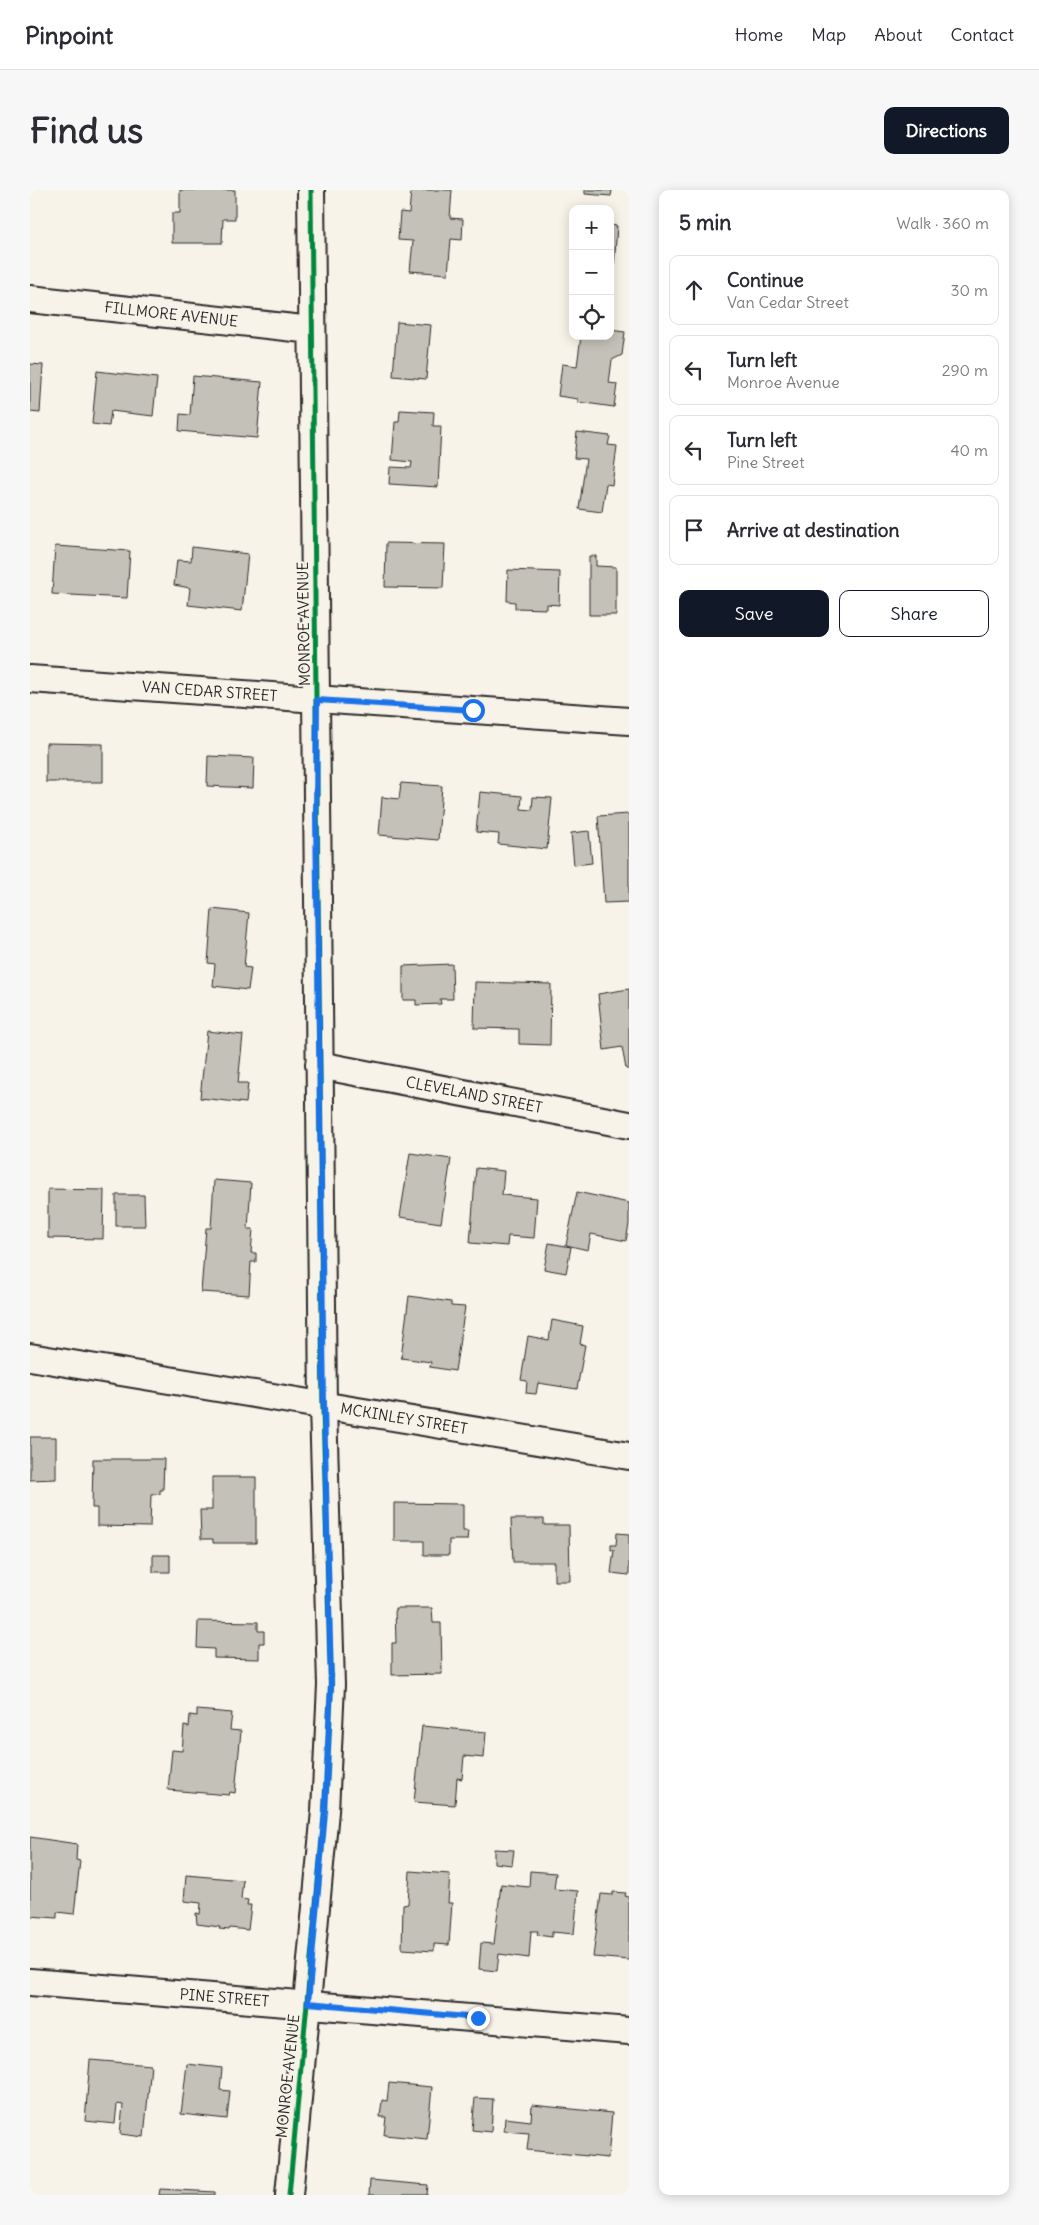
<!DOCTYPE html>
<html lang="en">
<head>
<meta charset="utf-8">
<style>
	body { margin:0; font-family:Delius,sans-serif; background:#f7f7f7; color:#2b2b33 }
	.controls { position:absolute; right:15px; top:15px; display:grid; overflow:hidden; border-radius:10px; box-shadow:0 2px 12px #0003 }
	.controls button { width:45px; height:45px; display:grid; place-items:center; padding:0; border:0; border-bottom:1px solid #e1e1e2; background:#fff; color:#2b2b33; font:25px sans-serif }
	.stop { position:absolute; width:15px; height:15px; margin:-11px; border:4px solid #1a73e8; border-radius:50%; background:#fff }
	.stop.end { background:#1a73e8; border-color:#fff; box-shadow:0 1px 5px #0008 }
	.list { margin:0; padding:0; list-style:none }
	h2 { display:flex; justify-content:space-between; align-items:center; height:65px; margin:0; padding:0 20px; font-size:21px }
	h2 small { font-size:16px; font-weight:400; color:#7c7c81 }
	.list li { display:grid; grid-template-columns:32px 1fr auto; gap:15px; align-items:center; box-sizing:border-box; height:70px; margin:0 10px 10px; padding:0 10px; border:1px solid #e1e1e2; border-radius:10px }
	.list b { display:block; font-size:19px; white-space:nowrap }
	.list p { margin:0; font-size:16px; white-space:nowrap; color:#7c7c81 }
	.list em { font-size:16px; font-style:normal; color:#7c7c81 }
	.actions { display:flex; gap:10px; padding:15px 20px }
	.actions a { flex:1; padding:11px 0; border:1px solid #111827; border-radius:10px; text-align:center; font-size:18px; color:#111827 }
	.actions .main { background:#111827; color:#fff }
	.icon { flex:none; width:28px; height:28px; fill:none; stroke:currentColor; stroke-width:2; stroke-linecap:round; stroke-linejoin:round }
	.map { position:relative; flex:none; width:599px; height:2005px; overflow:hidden; border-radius:10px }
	header { display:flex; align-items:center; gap:30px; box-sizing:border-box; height:70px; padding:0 25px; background:#fff; border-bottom:1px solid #e1e1e2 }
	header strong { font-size:24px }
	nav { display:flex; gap:28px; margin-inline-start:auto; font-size:18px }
	.intro { display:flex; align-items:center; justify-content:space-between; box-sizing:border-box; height:120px; padding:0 30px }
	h1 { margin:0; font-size:35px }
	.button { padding:12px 22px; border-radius:10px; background:#111827; color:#fff; font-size:18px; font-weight:700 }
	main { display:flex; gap:30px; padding:0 30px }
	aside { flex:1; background:#fff; border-radius:10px; box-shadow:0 2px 12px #0003 }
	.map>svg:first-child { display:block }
	.building { fill:#c4c1b9; stroke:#2b2b2b }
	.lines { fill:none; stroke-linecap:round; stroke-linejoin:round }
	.minor-casing { stroke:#2b2b2b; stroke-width:30 }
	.minor { stroke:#f7f3e8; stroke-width:26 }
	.cycleway-casing { stroke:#f7f3e8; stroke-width:8 }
	.cycleway { stroke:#00873e; stroke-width:5 }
	.route { stroke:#1a73e8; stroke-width:6 }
	.labels { text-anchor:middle; stroke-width:4; stroke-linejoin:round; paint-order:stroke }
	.street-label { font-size:15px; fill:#2b2b2b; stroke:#f7f3e8 }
</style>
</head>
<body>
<header>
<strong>Pinpoint</strong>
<nav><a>Home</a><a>Map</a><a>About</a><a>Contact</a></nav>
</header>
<div class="intro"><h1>Find us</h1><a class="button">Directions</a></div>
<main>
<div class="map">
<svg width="599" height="2005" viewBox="0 0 599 2005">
	<rect width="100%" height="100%" fill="#f7f3e8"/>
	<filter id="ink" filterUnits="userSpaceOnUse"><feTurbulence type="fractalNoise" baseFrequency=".02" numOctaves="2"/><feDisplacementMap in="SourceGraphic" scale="10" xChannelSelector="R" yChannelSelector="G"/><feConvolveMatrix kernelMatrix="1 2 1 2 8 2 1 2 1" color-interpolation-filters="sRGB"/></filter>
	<g filter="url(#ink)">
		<path class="building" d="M150 0H205V29H193L192 53H142V23H150Z
			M381 0H422L420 28 433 29 432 50 421 49 418 84 380 81 383 51 368 50 370 22 379 23Z
			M555 0H582L581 6 555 4Z
			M580 35 587 36 583 92H580Z
			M367 132 401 135 396 189 363 186Z
			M580 140 595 142 592 165 582 170 579 193 587 194 584 217 548 212V209L528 206 532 174 547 176 551 146H580Z
			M0 174 13 175 10 223 0 222Z
			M67 181 127 188 123 226 81 221 79 236 62 234Z
			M163 186 232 192 227 248 149 241 150 224 160 225Z
			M370 220 404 222 403 236H411L408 297 359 294 360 277 381 278 382 272 362 270 365 232H369Z
			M547 242 580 246 578 255 587 256 582 295 576 294 572 322 549 319 556 269 544 268Z
			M356 353 415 354 413 398 355 397Z
			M25 356 100 361 97 408 22 404Z
			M162 357 218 364 212 421 158 415 160 398 144 395 147 370 161 371Z
			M559 366H566V376L586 377V425H559Z
			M478 380 530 382 529 415 517 414V419L485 418V412L477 411Z
			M16 553 73 554V592H16Z
			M178 566 224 568 223 598 177 596Z
			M371 593 412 596 408 650 349 645 352 607 369 609Z
			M450 602 492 606 491 619 502 620 503 607 522 608 517 659 468 654 469 644 446 642Z
			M599 624V712L574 713 568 626Z
			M559 641 562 673 544 675 541 643Z
			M182 719 219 723 214 777 221 778 218 800 183 796 185 774 178 773Z
			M422 774 423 809H410L411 814 386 815V810H373V776Z
			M445 792 521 794 520 855 489 854V839L444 838Z
			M599 799V879H596L592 857 574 860 568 804Z
			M177 841 213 845 208 893H218L216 913 170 908Z
			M380 963 421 969 411 1033 370 1027Z
			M446 978 474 981 472 1005 507 1008 504 1048 478 1046 477 1056 440 1053Z
			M184 990 221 993 218 1039H223L221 1063H226V1072H221L219 1105 171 1102 176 1038H181Z
			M18 999 74 1000 73 1049 18 1048Z
			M547 1002 599 1013V1034L596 1051 561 1044 558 1060 536 1055Z
			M86 1005H114L115 1036H86Z
			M519 1053 541 1057 536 1083 514 1079Z
			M379 1106 421 1112V1116L435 1117 425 1181 400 1177 401 1172 371 1168Z
			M522 1130 553 1136 550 1154 555 1155 547 1199 508 1193 506 1204 496 1203 497 1191 491 1190 498 1146 519 1150Z
			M0 1247H26V1289L0 1290Z
			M63 1269H134L133 1300H130V1304L121 1305 120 1337 67 1336V1318H62Z
			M182 1287H226V1353H183V1349H171L170 1320H182Z
			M364 1313 433 1314V1341H438L437 1350H419V1365H394V1351H364Z
			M481 1329H514V1335H539L540 1391H524V1372H483Z
			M587 1343 599 1344V1385L581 1383 584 1360H581V1355H586Z
			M123 1365H140V1382H123Z
			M365 1418H402L403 1433H411L412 1484 362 1485V1453H366Z
			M168 1431 228 1432V1441H234V1453H229V1469L184 1468V1459L167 1458Z
			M167 1520 202 1523 200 1540 211 1541 205 1603 200 1602 199 1605 138 1600 142 1560 152 1561 154 1536 159 1537 160 1525 167 1526Z
			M392 1536 456 1542 454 1568 434 1566 432 1589 427 1588 425 1615 384 1612Z
			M0 1647 47 1654 46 1670 50 1671 44 1724 27 1722V1728L0 1726Z
			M464 1659 484 1660 482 1675 464 1673Z
			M380 1681 420 1684 418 1713H422L419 1755 404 1754V1761L372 1759 373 1715 378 1714Z
			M500 1681 526 1683 524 1699 548 1701 544 1744 522 1742V1747L507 1745 508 1741H501L499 1768 469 1764 467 1781 449 1779 451 1753 464 1754 471 1694 499 1697Z
			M156 1685 213 1690 211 1709 218 1710 217 1715H221L218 1740 200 1738 199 1740 189 1739 190 1737 167 1734 166 1723 170 1724 171 1713 154 1711Z
			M583 1702 596 1703 595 1706 599 1707V1770L563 1767 571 1704 583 1705Z
			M60 1870 121 1875 114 1947 90 1944 93 1915 87 1914 85 1934 55 1931Z
			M157 1874 192 1878 190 1900 200 1901 197 1929 151 1924Z
			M359 1893 402 1897 397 1949 354 1945 356 1927H350L352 1910 357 1911Z
			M445 1908 463 1909 461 1942 442 1940Z
			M502 1915 582 1923 578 1968 497 1960 499 1943 474 1941 475 1928 501 1931Z
			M340 1990 398 1995 397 2005H339Z
			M130 1999 185 2002V2005H129Z"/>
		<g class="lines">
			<defs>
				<g id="minor">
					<path id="s1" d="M0 109 282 140"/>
					<path id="s2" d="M0 489 599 531"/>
					<path id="s3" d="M289 875 599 935"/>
					<path id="s4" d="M0 1167 599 1266"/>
					<path id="s5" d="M0 1792 599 1841"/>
					<path d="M259 2005 295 1621 301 1495 293 1216 281 0"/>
				</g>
			</defs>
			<use href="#minor" class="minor-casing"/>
			<use href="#minor" class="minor"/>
			<defs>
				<path id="cycleway" d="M259 2005 295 1621 301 1495 293 1216 281 0"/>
			</defs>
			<use href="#cycleway" class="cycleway-casing"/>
			<use href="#cycleway" class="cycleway"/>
		</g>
	</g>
	<g class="lines" filter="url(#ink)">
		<path class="route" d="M443 520 287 510 286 627 294 1216 301 1495 295 1621 278 1813 448 1828"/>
	</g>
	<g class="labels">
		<g class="street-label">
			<text dy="5" stroke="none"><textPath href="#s1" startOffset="142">FILLMORE AVENUE</textPath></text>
			<text transform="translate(274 434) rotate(-91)" y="5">MONROE AVENUE</text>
			<text dy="5" stroke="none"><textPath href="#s2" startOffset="180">VAN CEDAR STREET</textPath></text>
			<text dy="5" stroke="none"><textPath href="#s3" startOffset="158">CLEVELAND STREET</textPath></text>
			<text dy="5" stroke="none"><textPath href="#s4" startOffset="379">MCKINLEY STREET</textPath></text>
			<text dy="5" stroke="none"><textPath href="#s5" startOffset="195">PINE STREET</textPath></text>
			<text transform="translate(258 1886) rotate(-84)" y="5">MONROE AVENUE</text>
		</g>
	</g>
</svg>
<div class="controls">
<button>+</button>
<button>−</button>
<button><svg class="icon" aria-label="locate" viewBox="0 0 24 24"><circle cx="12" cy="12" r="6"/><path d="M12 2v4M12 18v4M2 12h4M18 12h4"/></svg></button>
</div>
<div class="stop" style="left:443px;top:520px"></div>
<div class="stop end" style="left:448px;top:1828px"></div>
</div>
<aside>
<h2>5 min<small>Walk · 360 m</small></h2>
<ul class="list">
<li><svg class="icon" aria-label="ahead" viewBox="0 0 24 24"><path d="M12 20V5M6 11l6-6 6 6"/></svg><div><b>Continue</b><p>Van Cedar Street</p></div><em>30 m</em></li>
<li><svg class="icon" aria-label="left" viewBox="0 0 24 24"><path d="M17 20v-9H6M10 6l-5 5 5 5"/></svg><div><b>Turn left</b><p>Monroe Avenue</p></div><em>290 m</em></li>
<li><svg class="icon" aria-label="left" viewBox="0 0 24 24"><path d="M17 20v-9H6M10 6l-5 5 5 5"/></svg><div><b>Turn left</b><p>Pine Street</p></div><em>40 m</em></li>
<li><svg class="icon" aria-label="arrive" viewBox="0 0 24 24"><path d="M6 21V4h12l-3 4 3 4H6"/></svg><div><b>Arrive at destination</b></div></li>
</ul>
<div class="actions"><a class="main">Save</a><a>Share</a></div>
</aside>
</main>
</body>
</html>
